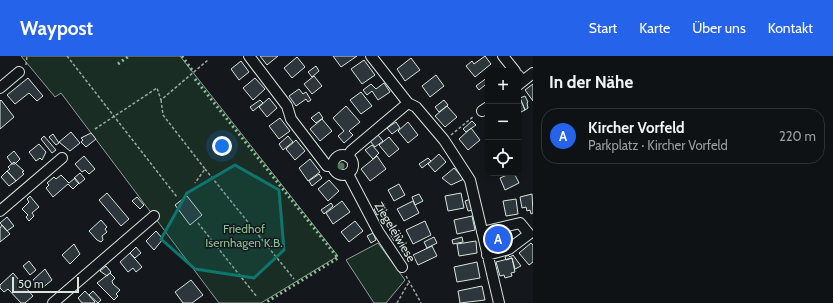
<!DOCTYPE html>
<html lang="de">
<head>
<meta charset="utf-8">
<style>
	body { margin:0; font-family:Cabin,sans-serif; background:#1d2022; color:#f1f3f6 }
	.controls { position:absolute; right:12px; top:12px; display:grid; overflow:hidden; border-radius:8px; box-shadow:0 2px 6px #0003 }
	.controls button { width:36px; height:36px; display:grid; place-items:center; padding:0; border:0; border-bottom:1px solid #2f3234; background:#0f1215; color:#f1f3f6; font:20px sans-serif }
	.scale { position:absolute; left:12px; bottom:10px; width:67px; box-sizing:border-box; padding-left:4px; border:2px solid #d8e6dc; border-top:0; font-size:11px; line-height:14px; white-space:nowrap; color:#d8e6dc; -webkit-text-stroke:3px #14181c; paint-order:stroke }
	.you { position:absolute; left:222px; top:90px; width:14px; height:14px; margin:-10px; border:3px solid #fff; border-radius:50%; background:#1a73e8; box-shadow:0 0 0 6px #1a73e833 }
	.badge { display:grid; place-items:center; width:26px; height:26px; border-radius:50%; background:#2563eb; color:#fff; font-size:13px; font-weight:700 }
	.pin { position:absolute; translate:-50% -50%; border:2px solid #fff; box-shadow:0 1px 4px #0006 }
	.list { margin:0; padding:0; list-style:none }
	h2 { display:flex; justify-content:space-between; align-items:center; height:52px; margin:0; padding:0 16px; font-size:17px }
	h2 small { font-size:13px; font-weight:400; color:#9b9ea0 }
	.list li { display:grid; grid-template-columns:26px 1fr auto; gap:12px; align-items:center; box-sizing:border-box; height:56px; margin:0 8px 8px; padding:0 8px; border:1px solid #2f3234; border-radius:16px }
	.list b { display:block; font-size:15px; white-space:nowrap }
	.list p { margin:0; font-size:13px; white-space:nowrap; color:#9b9ea0 }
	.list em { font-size:13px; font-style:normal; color:#9b9ea0 }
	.icon { flex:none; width:22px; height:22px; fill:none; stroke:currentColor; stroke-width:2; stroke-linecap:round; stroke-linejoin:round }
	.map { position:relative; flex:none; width:533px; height:247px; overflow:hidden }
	header { display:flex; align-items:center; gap:24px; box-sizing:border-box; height:56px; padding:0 20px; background:#2563eb; color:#fff }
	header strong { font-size:19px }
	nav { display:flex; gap:22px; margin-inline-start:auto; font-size:14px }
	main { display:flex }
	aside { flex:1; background:#0f1215 }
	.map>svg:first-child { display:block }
	.green { fill:#1a2d24; stroke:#939e99 }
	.building { fill:#2c363c; stroke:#d8e6dc }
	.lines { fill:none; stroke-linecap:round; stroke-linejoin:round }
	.minor-casing { stroke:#d8e6dc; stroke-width:12 }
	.path { stroke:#9da8a2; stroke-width:1.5; stroke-dasharray:3 2; stroke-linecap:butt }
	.minor { stroke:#14181c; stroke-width:10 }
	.hedge { stroke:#8ac095; stroke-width:3; stroke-dasharray:2 3; stroke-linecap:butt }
	.tree { fill:#55745f }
	.marked { fill:#0f766e; fill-opacity:0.2; stroke:#0f766e; stroke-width:3; stroke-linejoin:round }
	.labels { text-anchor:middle; stroke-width:3; stroke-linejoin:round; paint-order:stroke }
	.park-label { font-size:12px; fill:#8ac095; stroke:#14181c }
	.street-label { font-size:12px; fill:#d8e6dc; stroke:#14181c }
</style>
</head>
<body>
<header>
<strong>Waypost</strong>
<nav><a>Start</a><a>Karte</a><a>Über uns</a><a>Kontakt</a></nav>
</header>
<main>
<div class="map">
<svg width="533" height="247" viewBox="0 0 533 247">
	<rect width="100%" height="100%" fill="#14181c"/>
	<path class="green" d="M21 0H180L338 200 261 247H219L61 37 55 41Z
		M378 187 405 224 386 247H374L346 204Z"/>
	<path class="building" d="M260 0H278L267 9Z
		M333 0H357L341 11Z
		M485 0 491 8 475 21 466 10 472 5 474 8Z
		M297 1 305 11 292 22 284 12Z
		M411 2 420 14 405 25 397 13Z
		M364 4 375 19 362 28 351 13Z
		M241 5 249 16 239 24 231 13Z
		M316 10 319 15 312 21 308 16Z
		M436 19 444 30 430 41 422 30Z
		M314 20 322 30 312 38 304 28Z
		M488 21V33L485 29 479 34 476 30Z
		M28 22 43 40 37 45 29 37 15 48 7 39Z
		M255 22 265 33 253 44 243 32Z
		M384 27 390 36 378 44 372 35 367 39 363 34 371 28 376 33Z
		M533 28V45L525 34Z
		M299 33 303 38 306 36 311 44 308 46 306 43 296 50 289 40Z
		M361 36 372 50 361 58 350 44Z
		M525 40 528 46 527 47 528 52 525 54 520 42Z
		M269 42 277 52 267 61 259 51Z
		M520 42 525 54 521 56 518 50V43Z
		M1 44 14 61 0 73V45Z
		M260 44 263 47 253 55 250 51Z
		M444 44 448 49 439 56 435 51Z
		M346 50 360 66 349 75 353 79 344 87 338 80 344 75 333 62Z
		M447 50 457 61 445 71 435 60Z
		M319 56 323 62 316 67 311 62Z
		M280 62 290 75 279 83 269 70Z
		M322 63 332 75 320 85 310 73Z
		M472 65 476 69 466 76 463 73Z
		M396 66 400 72 392 78 387 72Z
		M408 66 418 79 408 87 398 75Z
		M471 72 480 84 468 94 459 83Z
		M71 76 80 87 70 95 59 86Z
		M91 77 96 83 86 91 81 86 83 84 81 82Z
		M53 78 59 87 56 89 49 81Z
		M378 79 383 85 375 91 370 85Z
		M44 80 56 94 52 97 41 83Z
		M288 80 293 86 283 94 279 88Z
		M389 81 399 93 389 101 379 89Z
		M296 84 305 95 295 104 286 93Z
		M39 88 46 96 42 104 40 102 36 105 29 96Z
		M372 89 379 97 373 103 365 94Z
		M14 95 20 103 15 108H12L7 101Z
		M439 98 446 106 435 116 428 108Z
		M84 100 95 113 89 118 85 114 82 116 75 108Z
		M377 100 386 113 370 125 361 113Z
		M428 102 431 105 422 112 419 108Z
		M310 103 320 116 308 125 299 112Z
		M14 106 24 115 22 116 24 118 16 125 7 115 10 113 8 111Z
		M454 112 464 123 451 129 442 122Z
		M7 115 16 125 9 130 1 121Z
		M80 117 85 123 79 128 74 122Z
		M512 117H514L519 127 505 134 500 122Z
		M319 118 322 122 312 130 309 125Z
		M61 119 69 127 75 122 79 127 73 133 68 128 53 141 46 132 49 129 47 127 54 121 56 123Z
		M329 124 339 135 328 145 318 133Z
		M399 128 405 139 394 145 388 134Z
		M107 137 129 163 121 170 99 144Z
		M461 137 464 152 448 155 445 140Z
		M419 138 423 145 415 149 412 141Z
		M532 138 533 157 531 158 530 154 527 155 526 151 522 152 520 141Z
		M30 140 39 151 32 157 34 160 29 165 26 161 28 159 22 153 29 146 27 143Z
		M187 140 202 159 190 169 175 149Z
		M137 141 144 149 140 153 132 145Z
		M471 143 473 154 468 155 465 145Z
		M516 143 518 158 506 160 503 145Z
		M342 145 350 156 333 168 326 157Z
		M413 145 419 157 404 165 397 153Z
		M331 147 333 150 324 158 321 154Z
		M384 147 387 154 377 159 374 153Z
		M472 160 475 174 457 178 454 164Z
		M7 161 14 170 7 175 0 167Z
		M101 164 107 171 105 173 107 176 102 180 103 184 101 186 97 184 89 175Z
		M355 165 363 175 349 186 341 176Z
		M425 165 431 179 413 188 406 174Z
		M2 169 10 178 0 186V172Z
		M399 174 403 181 394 185 390 178Z
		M156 175 163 183 154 194 146 185Z
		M373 177 376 184 371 187 367 180Z
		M434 181 437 187 427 192 424 186Z
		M462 181 463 186 453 188 452 184Z
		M476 185 477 197 459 200 457 188Z
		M531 187 533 189V206L529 209 519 197Z
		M74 188 80 198 70 208 62 199Z
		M432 190 437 200 418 209 413 199Z
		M136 191 141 197 135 202 130 197Z
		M130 197 142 211 136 216 133 212 128 216 120 206Z
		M508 199 510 201 513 199 521 210 515 213 512 202 506 204 505 201Z
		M512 202 515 216 511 217 512 220 505 222 504 219 500 220 496 206Z
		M29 205 36 214 30 219 23 210Z
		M477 206 480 222 457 226 454 211Z
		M106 210 111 216 107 220 100 215Z
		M45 213 52 224 41 233 33 224Z
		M13 217 33 240 25 247H21L8 233 4 236 0 232V229Z
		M110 217 115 222 112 225 113 228 120 234 116 238 118 240 114 244 97 227Z
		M191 224 203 239 192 247H183L175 236Z
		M482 230 485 244 460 247 458 235Z
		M85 235 95 246 94 247H82L78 242Z
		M93 235 101 244 98 247 89 239Z"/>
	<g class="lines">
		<defs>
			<path id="minor" d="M249 0 287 50 291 63 327 110H333
				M371 0 408 47 416 51 444 84 470 124 499 247
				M503 0 515 15
				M518 19 523 25 518 29
				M523 25 533 17
				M0 32 19 16
				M482 55 488 51
				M333 109a10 10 0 1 1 20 0a10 10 0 1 1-20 0Z
				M348 101 351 95 408 47
				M348 118 378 175 402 211
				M0 155 62 102
				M482 176 520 167 529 178 509 193 487 199
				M53 247 154 160"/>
		</defs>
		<use href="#minor" class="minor-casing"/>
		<path class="path" d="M67 0 177 141
			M26 9 27 0
			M161 44 163 59 205 113 195 127
			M95 73 157 32 161 44 208 4
			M451 79 474 60
			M205 113 294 223
			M198 167 257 241
			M406 220 421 247
			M397 247 409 226"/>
		<use href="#minor" class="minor"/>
		<path class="hedge" d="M182 0 192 14
			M118 8 129 0
			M195 23 338 202 265 247"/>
	</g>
	<circle class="tree" cx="341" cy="110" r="3.5"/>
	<path class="marked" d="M235 109 279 134 284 194 254 222 195 213 161 183 187 137Z"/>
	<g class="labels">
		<g class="park-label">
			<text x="244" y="177">Friedhof<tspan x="244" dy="14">Isernhagen K.B.</tspan></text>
		</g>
		<g class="street-label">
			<text transform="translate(395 176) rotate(59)" y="4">Ziegeleiwiese</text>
		</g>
	</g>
</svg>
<div class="controls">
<button>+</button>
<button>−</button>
<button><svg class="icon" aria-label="locate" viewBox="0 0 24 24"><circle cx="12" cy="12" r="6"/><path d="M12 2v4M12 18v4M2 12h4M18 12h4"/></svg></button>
</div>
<div class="scale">50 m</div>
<div class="you"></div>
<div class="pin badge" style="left:498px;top:183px">A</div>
</div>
<aside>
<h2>In der Nähe<small></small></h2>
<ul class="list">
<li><span class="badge">A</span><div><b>Kircher Vorfeld</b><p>Parkplatz · Kircher Vorfeld</p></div><em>220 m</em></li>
</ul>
</aside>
</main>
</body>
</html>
